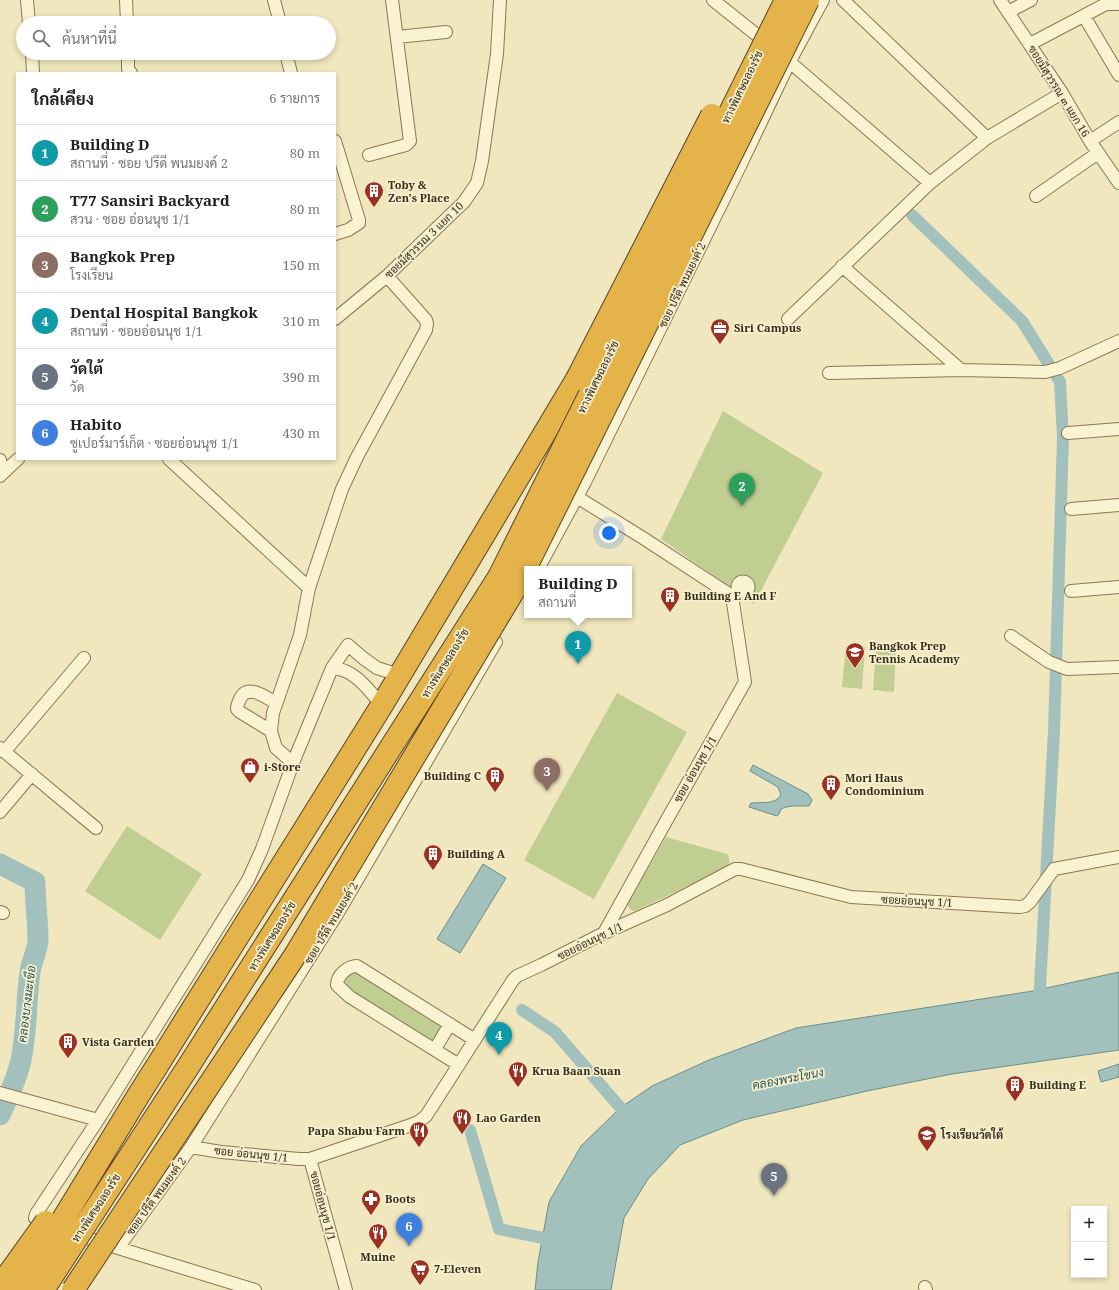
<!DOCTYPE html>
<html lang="th">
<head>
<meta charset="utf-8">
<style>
	body { margin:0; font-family:"Noto Serif",Sarabun,serif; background:#f6f6f6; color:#222 }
	.controls { position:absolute; right:12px; bottom:12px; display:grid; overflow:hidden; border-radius:0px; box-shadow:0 2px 6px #0003 }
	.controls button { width:36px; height:36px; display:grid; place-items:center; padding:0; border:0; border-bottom:1px solid #e0e0e0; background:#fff; color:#222; font:20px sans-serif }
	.you { position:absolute; left:609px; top:533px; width:14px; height:14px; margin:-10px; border:3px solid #fff; border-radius:50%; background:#1a73e8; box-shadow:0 0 0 6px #1a73e833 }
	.badge { display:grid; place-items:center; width:26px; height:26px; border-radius:50%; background:#b45309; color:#fff; font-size:13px; font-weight:700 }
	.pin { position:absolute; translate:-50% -33px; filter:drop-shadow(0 1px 2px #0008) }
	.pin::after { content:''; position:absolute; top:21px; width:14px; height:12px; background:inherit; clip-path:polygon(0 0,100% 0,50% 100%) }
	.popup { position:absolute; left:524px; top:566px; width:108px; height:52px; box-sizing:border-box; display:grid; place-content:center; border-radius:0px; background:#fff; filter:drop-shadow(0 1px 3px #0005); font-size:13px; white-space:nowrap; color:#767676 }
	.popup b { font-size:15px; color:#222 }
	.popup::after { content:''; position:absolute; left:50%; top:100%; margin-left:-8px; border:8px solid transparent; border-top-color:#fff }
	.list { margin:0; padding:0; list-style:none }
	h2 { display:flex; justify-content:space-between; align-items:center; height:52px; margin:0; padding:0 16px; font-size:17px }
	h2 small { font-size:13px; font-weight:400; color:#767676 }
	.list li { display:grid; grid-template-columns:26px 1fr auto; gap:12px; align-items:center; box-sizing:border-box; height:56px; padding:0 16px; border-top:1px solid #e0e0e0 }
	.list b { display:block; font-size:15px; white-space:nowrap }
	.list p { margin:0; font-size:13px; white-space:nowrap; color:#767676 }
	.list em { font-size:13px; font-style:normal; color:#767676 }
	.icon { flex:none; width:22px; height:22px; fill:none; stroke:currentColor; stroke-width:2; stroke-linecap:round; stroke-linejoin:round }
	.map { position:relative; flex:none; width:1119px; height:1290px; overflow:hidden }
	.search { position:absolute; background:#fff; box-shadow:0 2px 6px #0003; left:16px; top:16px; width:320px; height:44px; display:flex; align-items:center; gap:10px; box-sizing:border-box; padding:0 14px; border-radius:22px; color:#767676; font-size:15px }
	.panel { position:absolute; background:#fff; box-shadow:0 2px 6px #0003; left:16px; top:72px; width:320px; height:388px; border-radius:0px }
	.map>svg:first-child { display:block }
	.green { fill:#c0ce92 }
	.water { fill:#a2c1bc; stroke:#698f8a }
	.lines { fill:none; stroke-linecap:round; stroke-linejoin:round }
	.canal { stroke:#a2c1bc; stroke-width:12 }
	.river { stroke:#a2c1bc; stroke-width:21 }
	.minor-casing { stroke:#897756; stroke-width:14 }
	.motorway-casing { stroke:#56442b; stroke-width:24 }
	.minor { stroke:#faf3d2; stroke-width:12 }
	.motorway { stroke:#e4b34a; stroke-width:22 }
	.motorway-bridge-casing { stroke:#56442b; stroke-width:24; stroke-linecap:butt }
	.motorway-bridge { stroke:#e4b34a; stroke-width:22 }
	.labels { text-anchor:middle; stroke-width:3.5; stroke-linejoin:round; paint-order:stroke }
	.street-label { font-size:11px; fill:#382d1c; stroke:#f7f0ce }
	.poi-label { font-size:11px; font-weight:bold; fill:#382d1c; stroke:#f7f0ce; text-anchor:start }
	.water-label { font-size:12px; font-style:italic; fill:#2a5558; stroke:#f7f0ce }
</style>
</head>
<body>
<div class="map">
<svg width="1119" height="1290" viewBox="0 0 1119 1290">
	<rect width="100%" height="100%" fill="#f0e7be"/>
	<path class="green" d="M723 411 823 473 754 604 661 539Z
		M846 646 865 647 862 689 842 687Z
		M876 650 896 651 894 692 873 690Z
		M617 693 687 732 594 899 524 860Z
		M127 826 202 874 160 940 85 891Z
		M666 837 727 854C731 859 729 864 726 868L635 911 631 910 628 907V903Z
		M357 971 445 1025 434 1045 346 990C342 983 344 978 348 972Z"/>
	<path class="water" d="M753 765 808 794 812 800 809 806C800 806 788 805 781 809L779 814 777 816 749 807 751 803C761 802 775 805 781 795L778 787 750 771Z
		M483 864 506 878 460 953 437 939Z
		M1119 972V1050L952 1074 867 1091 743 1120 680 1145 648 1179 624 1218 611 1290H535L538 1262 549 1202 581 1146 620 1108 652 1086 709 1060 796 1028 1033 991Z
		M1119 1064V1077L1101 1082 1098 1071Z"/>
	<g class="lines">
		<path class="canal" d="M912 215 1022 321 1060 382 1063 437 1054 731 1039 1005
			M522 1010 555 1032 631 1120
			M470 1130 499 1229 558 1241"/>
		<path class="river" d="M0 864 35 882C35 902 38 921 38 940 38 950 31 962 30 972 26 1002 27 1031 21 1060 17 1079 8 1097 0 1115"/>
		<defs>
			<path id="minor" d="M27 0 29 23
				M126 0 127 23
				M274 0 280 23
				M713 0 768 44
				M843 0 987 138
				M1000 0 1062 93 1090 141 1119 183
				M1008 12 1031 0
				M1084 16 1119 75
				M397 37 446 32
				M1030 44 1106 4H1119
				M32 53 33 73
				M128 53V69L131 73
				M286 53 291 73
				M784 57 930 183
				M335 141 359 220V223L348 230 335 234
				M1090 141 1119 122
				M369 155 406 145 410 141 392 0
				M1036 196 1098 153
				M842 266 961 370 1045 372 1060 368 1119 341
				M335 319 387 276 443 222 464 202 477 183 482 161 497 54 500 0
				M788 319 930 183 987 138 1062 93
				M829 373 961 370
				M1068 433 1119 429
				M169 459 309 588
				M0 460 3 473
				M0 476 18 459
				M577 497 643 538 732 596 745 682 665 823 604 933
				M1071 509 1119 505
				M538 569 585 482 741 164 790 61 823 0
				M737.5 587a5.5 5.5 0 1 1 11 0a5.5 5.5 0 1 1-11 0Z
				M1071 591 1119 587
				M1011 636 1049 662 1067 669 1119 667
				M332 668C336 669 341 669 345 671 360 677 371 693 382 705
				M271 731 240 712 237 709C237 704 239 701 241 697 249 684 267 698 276 703
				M0 748 96 828
				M4 752 84 658
				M293 763 276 748 271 731 273 713 300 635 309 588 342 489 357 457 426 330 427 324 426 320 387 276
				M0 812 32 774
				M0 912 3 913
				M435 1049 450 1024
				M459 1065 350 997 337 985C337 975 348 966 357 966L475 1040
				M0 1093 98 1120
				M191 1147 221 1152 299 1159H310
				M48 1224 38 1221 35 1218 36 1214 98 1120 248 880 262 849 293 763 332 668 348 645 363 658 377 668 399 675
				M75 1234 118 1248 191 1147 339 911 496 642
				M118 1248 255 1290
				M925 1287 926 1290
				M346 1290 310 1159 408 1126 418 1122 426 1116 513 980 517 976 541 965 604 933 667 905 735 869H741L851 897 1020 907 1025 906 1030 902 1054 869 1119 857"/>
			<path id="motorway" d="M157 1066 382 705 577 379"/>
		</defs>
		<use href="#minor" class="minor-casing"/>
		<use href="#motorway" class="motorway-casing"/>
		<use href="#minor" class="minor"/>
		<use href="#motorway" class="motorway"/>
		<defs>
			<path id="motorway-bridge" d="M577 379 712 115
				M0 1286 46 1222
				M20 1290 138 1096 157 1066
				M43 1290 188 1067 499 577 786 0
				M73 1290 296 954 517 585 808 0"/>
		</defs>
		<use href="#motorway-bridge" class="motorway-bridge-casing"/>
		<use href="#motorway-bridge" class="motorway-bridge"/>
	</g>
	<defs>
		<symbol id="building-pin" viewBox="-11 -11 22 30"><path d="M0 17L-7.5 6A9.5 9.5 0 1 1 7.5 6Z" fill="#9b3123" stroke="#f7f0ce"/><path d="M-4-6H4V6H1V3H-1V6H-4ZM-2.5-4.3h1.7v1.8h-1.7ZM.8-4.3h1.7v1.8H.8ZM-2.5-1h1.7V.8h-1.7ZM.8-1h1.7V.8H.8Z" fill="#fff"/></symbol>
		<symbol id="office-pin" viewBox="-11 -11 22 30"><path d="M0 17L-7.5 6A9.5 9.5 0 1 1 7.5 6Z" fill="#9b3123" stroke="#f7f0ce"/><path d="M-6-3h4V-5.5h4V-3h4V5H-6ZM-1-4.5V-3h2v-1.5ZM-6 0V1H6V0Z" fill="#fff"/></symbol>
		<symbol id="school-pin" viewBox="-11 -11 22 30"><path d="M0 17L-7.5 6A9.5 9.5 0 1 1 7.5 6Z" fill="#9b3123" stroke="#f7f0ce"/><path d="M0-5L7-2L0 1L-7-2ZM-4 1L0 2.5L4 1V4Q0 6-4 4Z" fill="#fff"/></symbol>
		<symbol id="shop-pin" viewBox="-11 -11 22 30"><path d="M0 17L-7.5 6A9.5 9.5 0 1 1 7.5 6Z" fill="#9b3123" stroke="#f7f0ce"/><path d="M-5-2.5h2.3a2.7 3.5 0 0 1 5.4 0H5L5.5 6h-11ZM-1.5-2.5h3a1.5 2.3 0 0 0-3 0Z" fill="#fff"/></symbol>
		<symbol id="restaurant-pin" viewBox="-11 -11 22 30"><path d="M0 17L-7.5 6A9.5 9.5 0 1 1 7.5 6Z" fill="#9b3123" stroke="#f7f0ce"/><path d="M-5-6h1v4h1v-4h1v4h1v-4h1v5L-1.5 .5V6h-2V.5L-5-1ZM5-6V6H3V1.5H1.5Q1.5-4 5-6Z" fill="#fff"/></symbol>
		<symbol id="pharmacy-pin" viewBox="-11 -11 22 30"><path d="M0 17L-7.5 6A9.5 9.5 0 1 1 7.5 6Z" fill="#9b3123" stroke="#f7f0ce"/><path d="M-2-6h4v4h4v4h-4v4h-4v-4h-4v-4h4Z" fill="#fff"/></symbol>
		<symbol id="supermarket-pin" viewBox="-11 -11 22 30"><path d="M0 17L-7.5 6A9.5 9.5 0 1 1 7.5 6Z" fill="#9b3123" stroke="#f7f0ce"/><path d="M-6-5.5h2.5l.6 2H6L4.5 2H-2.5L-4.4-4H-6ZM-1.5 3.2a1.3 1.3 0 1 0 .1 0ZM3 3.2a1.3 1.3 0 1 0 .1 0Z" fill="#fff"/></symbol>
	</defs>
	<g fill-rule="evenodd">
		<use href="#building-pin" x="363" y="180" width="22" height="30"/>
		<use href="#office-pin" x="709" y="317" width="22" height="30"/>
		<use href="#building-pin" x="659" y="585" width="22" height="30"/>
		<use href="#school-pin" x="844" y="641" width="22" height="30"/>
		<use href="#shop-pin" x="239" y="756" width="22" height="30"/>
		<use href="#building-pin" x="484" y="765" width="22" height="30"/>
		<use href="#building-pin" x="820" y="773" width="22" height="30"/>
		<use href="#building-pin" x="422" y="843" width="22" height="30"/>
		<use href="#building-pin" x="57" y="1031" width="22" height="30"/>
		<use href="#restaurant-pin" x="507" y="1060" width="22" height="30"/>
		<use href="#building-pin" x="1004" y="1074" width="22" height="30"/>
		<use href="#restaurant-pin" x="451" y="1107" width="22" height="30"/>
		<use href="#restaurant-pin" x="408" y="1120" width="22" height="30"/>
		<use href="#school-pin" x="916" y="1124" width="22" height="30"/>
		<use href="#pharmacy-pin" x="360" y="1188" width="22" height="30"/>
		<use href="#restaurant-pin" x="367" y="1222" width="22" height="30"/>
		<use href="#supermarket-pin" x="409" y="1258" width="22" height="30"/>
	</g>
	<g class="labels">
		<g class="street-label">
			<text transform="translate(742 87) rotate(-64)" y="4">ทางพิเศษฉลองรัช</text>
			<text transform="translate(1059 91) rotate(58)" y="4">ซอยมีสุวรรณ ๓ แยก 16</text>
			<text transform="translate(424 240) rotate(-44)" y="4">ซอยมีสุวรรณ 3 แยก 10</text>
			<text transform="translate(682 285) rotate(-64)" y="4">ซอย ปรีดี พนมยงค์ 2</text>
			<text transform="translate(598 377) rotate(-64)" y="4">ทางพิเศษฉลองรัช</text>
			<text transform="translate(445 663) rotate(-58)" y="4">ทางพิเศษฉลองรัช</text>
			<text transform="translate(695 769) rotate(-60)" y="4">ซอย อ่อนนุช 1/1</text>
			<text transform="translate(917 901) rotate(3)" y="4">ซอยอ่อนนุช 1/1</text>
			<text transform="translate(331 923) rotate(-59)" y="4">ซอย ปรีดี พนมยงค์ 2</text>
			<text transform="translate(272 936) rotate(-58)" y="4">ทางพิเศษฉลองรัช</text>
			<text transform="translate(590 941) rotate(-26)" y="4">ซอยอ่อนนุช 1/1</text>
			<text transform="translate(251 1154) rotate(6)" y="4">ซอย อ่อนนุช 1/1</text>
			<text transform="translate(156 1196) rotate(-54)" y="4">ซอย ปรีดี พนมยงค์ 2</text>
			<text transform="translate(323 1206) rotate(75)" y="4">ซอยอ่อนนุช 1/1</text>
			<text transform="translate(96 1208) rotate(-57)" y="4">ทางพิเศษฉลองรัช</text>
		</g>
		<g class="poi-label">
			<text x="388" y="189">Toby &amp;<tspan x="388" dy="13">Zen's Place</tspan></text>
			<text x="734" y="332">Siri Campus</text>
			<text x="684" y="600">Building E And F</text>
			<text x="869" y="650">Bangkok Prep<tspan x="869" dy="13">Tennis Academy</tspan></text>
			<text x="264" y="771">i-Store</text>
			<text x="481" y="780" text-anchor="end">Building C</text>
			<text x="845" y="782">Mori Haus<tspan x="845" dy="13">Condominium</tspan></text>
			<text x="447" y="858">Building A</text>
			<text x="82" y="1046">Vista Garden</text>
			<text x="532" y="1075">Krua Baan Suan</text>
			<text x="1029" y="1089">Building E</text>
			<text x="476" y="1122">Lao Garden</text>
			<text x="405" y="1135" text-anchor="end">Papa Shabu Farm</text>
			<text x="941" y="1139">โรงเรียนวัดใต้</text>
			<text x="385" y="1203">Boots</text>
			<text x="378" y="1261" text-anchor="middle">Muine</text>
			<text x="434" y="1273">7-Eleven</text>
		</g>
		<g class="water-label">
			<text transform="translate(27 1004) rotate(-83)" y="4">คลองบางมะเขือ</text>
			<text transform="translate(788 1079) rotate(-11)" y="4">คลองพระโขนง</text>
		</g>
	</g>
</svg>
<div class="controls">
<button>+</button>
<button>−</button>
</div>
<div class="you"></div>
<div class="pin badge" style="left:578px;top:664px;background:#0f9aa8">1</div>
<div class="popup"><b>Building D</b>สถานที่</div>
<div class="pin badge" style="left:742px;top:506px;background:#2e9e5b">2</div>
<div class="pin badge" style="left:547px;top:791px;background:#8d6e63">3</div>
<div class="pin badge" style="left:499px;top:1055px;background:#0f9aa8">4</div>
<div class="pin badge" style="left:774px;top:1196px;background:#6b7280">5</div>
<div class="pin badge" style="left:409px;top:1246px;background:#3f7fe0">6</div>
<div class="search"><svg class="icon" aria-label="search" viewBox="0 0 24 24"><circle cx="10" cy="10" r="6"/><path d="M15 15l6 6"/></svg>ค้นหาที่นี่</div>
<section class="panel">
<h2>ใกล้เคียง<small>6 รายการ</small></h2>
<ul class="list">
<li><span class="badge" style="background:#0f9aa8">1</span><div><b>Building D</b><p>สถานที่ · ซอย ปรีดี พนมยงค์ 2</p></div><em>80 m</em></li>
<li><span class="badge" style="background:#2e9e5b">2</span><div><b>T77 Sansiri Backyard</b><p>สวน · ซอย อ่อนนุช 1/1</p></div><em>80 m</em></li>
<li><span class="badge" style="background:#8d6e63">3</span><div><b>Bangkok Prep</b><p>โรงเรียน</p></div><em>150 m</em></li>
<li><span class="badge" style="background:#0f9aa8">4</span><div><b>Dental Hospital Bangkok</b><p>สถานที่ · ซอยอ่อนนุช 1/1</p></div><em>310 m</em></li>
<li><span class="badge" style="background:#6b7280">5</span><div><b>วัดใต้</b><p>วัด</p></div><em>390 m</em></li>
<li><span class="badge" style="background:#3f7fe0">6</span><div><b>Habito</b><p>ซูเปอร์มาร์เก็ต · ซอยอ่อนนุช 1/1</p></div><em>430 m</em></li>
</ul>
</section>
</div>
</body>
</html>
